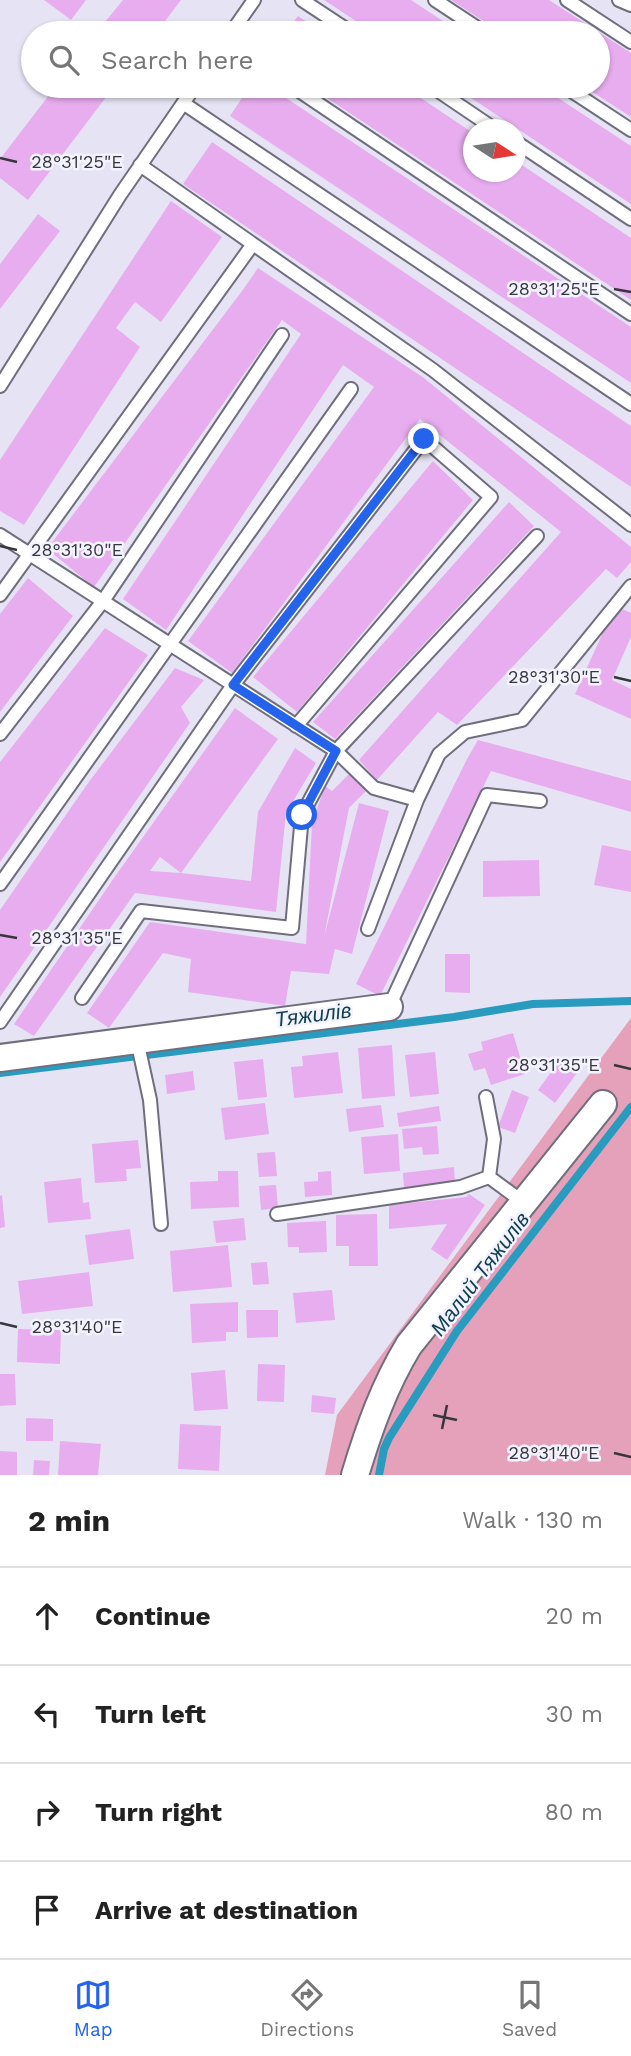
<!DOCTYPE html>
<html lang="en">
<head>
<meta charset="utf-8">
<style>
	body { margin:0; font-family:"Work Sans",sans-serif; background:#f6f6f6; color:#222 }
	.compass { position:absolute; left:463px; top:119px; width:63px; height:63px; border-radius:50%; background:#fff; box-shadow:0 2px 5px #0004; rotate:102deg }
	.stop { position:absolute; width:21px; height:21px; margin:-16px; border:5px solid #2563eb; border-radius:50%; background:#fff }
	.stop.end { background:#2563eb; border-color:#fff; box-shadow:0 2px 7px #0008 }
	.list { margin:0; padding:0; list-style:none }
	h2 { display:flex; justify-content:space-between; align-items:center; height:91px; margin:0; padding:0 28px; font-size:30px }
	h2 small { font-size:23px; font-weight:400; color:#767676 }
	.list li { display:grid; grid-template-columns:46px 1fr auto; gap:21px; align-items:center; box-sizing:border-box; height:98px; padding:0 28px; border-top:2px solid #e0e0e0 }
	.list b { display:block; font-size:26px; white-space:nowrap }
	.list em { font-size:23px; font-style:normal; color:#767676 }
	.icon { flex:none; width:38px; height:38px; fill:none; stroke:currentColor; stroke-width:2; stroke-linecap:round; stroke-linejoin:round }
	.map { position:relative; flex:none; width:631px; height:1475px; overflow:hidden }
	.search { position:absolute; background:#fff; box-shadow:0 2px 5px #0004; left:21px; right:21px; top:21px; height:77px; display:flex; align-items:center; gap:18px; box-sizing:border-box; padding:0 24px; border-radius:38px; color:#767676; font-size:26px }
	.sheet { height:483px; background:#fff }
	nav { display:flex; justify-content:space-around; align-items:center; box-sizing:border-box; height:98px; border-top:2px solid #e0e0e0; background:#fff; font-size:19px; color:#767676 }
	nav a { display:grid; justify-items:center; gap:4px }
	nav .on { color:#2563eb }
	.map>svg:first-child { display:block }
	.green { fill:#e4a1b9 }
	.lines { fill:none; stroke-linecap:round; stroke-linejoin:round }
	.stream { stroke:#289bbe; stroke-width:8 }
	.building { fill:#e8adef; fill-rule:evenodd }
	.service-casing { stroke:#6f6e7c; stroke-width:16 }
	.minor-casing { stroke:#6f6e7c; stroke-width:30 }
	.service { stroke:#fff; stroke-width:12 }
	.minor { stroke:#fff; stroke-width:26 }
	.route { stroke:#2563eb; stroke-width:9 }
	.ticks { fill:none; stroke:#37363c; stroke-width:2.5 }
	.labels { text-anchor:middle; stroke-width:5; stroke-linejoin:round; paint-order:stroke }
	.water-label { font-size:21px; font-style:italic; fill:#0f3f4e; stroke:#f3f2ff }
	.ticks-label { font-size:18px; text-anchor:middle; fill:#37363c; stroke:#f3f2ff; stroke-width:5; stroke-linejoin:round; paint-order:stroke }
</style>
</head>
<body>
<div class="map">
<svg width="631" height="1475" viewBox="0 0 631 1475">
	<rect width="100%" height="100%" fill="#e6e4f4"/>
	<path class="green" d="M631 1018V1475H325L337 1415Z"/>
	<g class="lines">
		<path class="stream" d="M0 1073 454 1017 533 1004 631 1001
			M379 1475 384 1449 389 1438 457 1331 631 1107"/>
	</g>
	<path class="building" d="M44 0H86L71 20Z
		M123 0H181L156 33H96Z
		M324 0H411L461 33H374Z
		M451 0H549L631 53V117L583 86H598V33H502Z
		M298 16 324 33H286Z
		M56 86H102L110 92 28 200 0 178V159Z
		M250 86H268L631 327V383L230 116Z
		M309 86H403L473 133V172H516V161L631 238V300Z
		M453 86H540L631 146V204Z
		M212 142 631 426V487L183 184Z
		M171 201 222 237 161 322 135 302 116 328 140 347 24 525 0 511V460Z
		M38 214 60 231 0 309V264Z
		M258 268 424 378 631 547V562L617 578 606 569 457 725 438 712 377 780 359 760 561 532 420 419 232 673 188 641 374 387 343 365 166 630 123 599 301 334 282 320 94 587 47 549 242 291Z
		M433 461 473 500 297 712 253 677Z
		M509 502 534 526 335 739 313 722Z
		M28 578 73 616 0 712V614Z
		M615 606 631 613V637L612 680 631 689V719L575 694Z
		M105 628 148 655 0 862V762Z
		M175 668 204 680 181 707 190 723 0 997V910L88 783Z
		M235 708 278 739 181 873 251 881 258 812 295 748 316 763 286 813 276 912 135 893 34 1036 14 1024 116 875ZM160 857 181 873 150 871Z
		M478 740 631 781V812L491 771 380 996 356 984 467 759Z
		M350 773 367 790 349 808 324 937 359 803 389 811 352 954 335 949 329 974 291 971 285 1006 188 992 191 959 163 953 109 1028 87 1013 150 922 306 944 312 823 325 786 332 791Z
		M602 845 631 851V892L594 885Z
		M539 860 540 896 483 897V861Z
		M445 954H470V993L445 992Z
		M513 1033 525 1074 491 1085 485 1068 474 1071 468 1054 483 1050 481 1042Z
		M392 1045 395 1096 362 1099 358 1048Z
		M338 1052 343 1093 294 1098 291 1067 303 1066 302 1056Z
		M435 1052 439 1094 410 1097 405 1055Z
		M263 1059 267 1097 238 1100 234 1062Z
		M560 1060 577 1073 555 1103 538 1090Z
		M193 1071 195 1090 167 1094 165 1075Z
		M512 1090 529 1097 515 1133 498 1127Z
		M265 1103 269 1134 225 1140 221 1108Z
		M381 1105 384 1127 349 1132 346 1109Z
		M439 1106 441 1121 399 1127 397 1113Z
		M437 1126 439 1154 423 1155 422 1147 404 1149 402 1129Z
		M398 1134 400 1171 364 1174 361 1137Z
		M138 1140 141 1168 126 1169 127 1181 95 1183 92 1144Z
		M275 1152 277 1176 259 1177 257 1153Z
		M454 1167 455 1183 404 1189 403 1173Z
		M218 1171H238L239 1207 191 1209 190 1182 218 1181Z
		M331 1171 332 1195 305 1197 304 1182 318 1181V1172Z
		M81 1178 83 1203 89 1202 91 1219 48 1223 44 1182Z
		M276 1185 278 1208 261 1210 259 1186Z
		M469 1194 485 1205 447 1260 431 1249 447 1224 389 1229V1205L466 1197Z
		M2 1195 5 1227 0 1228V1196Z
		M377 1214 378 1266H349V1246H336V1215Z
		M244 1218 246 1240 216 1243 213 1221Z
		M326 1221 327 1252 299 1253V1247H288L287 1223Z
		M130 1229 134 1259 89 1265 85 1235Z
		M228 1245 232 1287 173 1292 170 1251Z
		M267 1262 269 1284 253 1285 251 1263Z
		M89 1272 93 1306 22 1314 18 1281Z
		M332 1290 335 1320 296 1323 293 1293Z
		M238 1302V1332H226V1341L192 1343 190 1304Z
		M246 1310H278V1337L247 1338Z
		M18 1329 61 1330 60 1364 17 1362Z
		M258 1364 285 1365 284 1402 257 1401Z
		M225 1370 228 1409 194 1411 191 1373Z
		M0 1374H15L16 1405 0 1406Z
		M312 1395 336 1398 334 1414 311 1412Z
		M26 1418 53 1419V1441H26Z
		M180 1424 221 1426 219 1471 178 1469Z
		M60 1441 101 1444 98 1475H58Z
		M0 1451 17 1452V1475H0Z
		M34 1460 50 1461 49 1475H33Z"/>
	<g class="lines">
		<defs>
			<path id="service" d="M302 0 352 33
				M435 0 485 33
				M567 0 631 42
				M619 0 631 5
				M231 33 254 0
				M292 86 631 314
				M431 86 496 130
				M564 86 631 130
				M183 103 631 404
				M516 142 631 219
				M140 165 433 370 631 525
				M0 386 120 195 195 86
				M0 535 336 751 374 788 417 800
				M0 595 253 244
				M0 734 103 601 282 335
				M0 884 351 389
				M368 929 417 800 439 754 465 732 522 720 631 586
				M82 998 141 911 292 928 302 815 336 751 537 536
				M389 1007 487 795 540 801
				M0 1022 233 685 424 439 491 497 296 726
				M137 1040 150 1100 161 1224
				M486 1097 494 1139 489 1177
				M277 1214 461 1187 489 1177 523 1202"/>
			<path id="minor" d="M0 1058 389 1007
				M355 1475C369 1429 384 1386 409 1345L603 1104"/>
		</defs>
		<use href="#service" class="service-casing"/>
		<use href="#minor" class="minor-casing"/>
		<use href="#service" class="service"/>
		<use href="#minor" class="minor"/>
	</g>
	<g class="lines">
		<path class="route" d="M302 815 336 751 233 685 424 439"/>
	</g>
	<path class="ticks" d="M0 158 17 162M614 289 631 292M0 546 17 550M614 677 631 681M0 935 17 938M614 1065 631 1069M0 1323 17 1327M433 1415 457 1420M442 1429 447 1405M614 1453 631 1457"/>
	<g class="labels">
		<g class="water-label">
			<text transform="translate(313 1015) rotate(-7)" y="7">Тяжилів</text>
			<text transform="translate(480 1274) rotate(-53)" y="7">Малий Тяжилів</text>
		</g>
	</g>
	<g class="ticks-label">
		<text x="77" y="168">28°31'25"E</text>
		<text x="554" y="295">28°31'25"E</text>
		<text x="77" y="556">28°31'30"E</text>
		<text x="554" y="683">28°31'30"E</text>
		<text x="77" y="944">28°31'35"E</text>
		<text x="554" y="1071">28°31'35"E</text>
		<text x="77" y="1333">28°31'40"E</text>
		<text x="554" y="1459">28°31'40"E</text>
	</g>
</svg>
<svg class="compass" viewBox="-18 -18 36 36"><path d="M0-13l5 13h-10z" fill="#e53935"/><path d="M0 13l5-13h-10z" fill="#767676"/></svg>
<div class="stop" style="left:302px;top:815px"></div>
<div class="stop end" style="left:424px;top:439px"></div>
<div class="search"><svg class="icon" aria-label="search" viewBox="0 0 24 24"><circle cx="10" cy="10" r="6"/><path d="M15 15l6 6"/></svg>Search here</div>
</div>
<section class="sheet">
<h2>2 min<small>Walk · 130 m</small></h2>
<ul class="list">
<li><svg class="icon" aria-label="ahead" viewBox="0 0 24 24"><path d="M12 20V5M6 11l6-6 6 6"/></svg><div><b>Continue</b></div><em>20 m</em></li>
<li><svg class="icon" aria-label="left" viewBox="0 0 24 24"><path d="M17 20v-9H6M10 6l-5 5 5 5"/></svg><div><b>Turn left</b></div><em>30 m</em></li>
<li><svg class="icon" aria-label="right" viewBox="0 0 24 24"><path d="M7 20v-9h11M14 6l5 5-5 5"/></svg><div><b>Turn right</b></div><em>80 m</em></li>
<li><svg class="icon" aria-label="arrive" viewBox="0 0 24 24"><path d="M6 21V4h12l-3 4 3 4H6"/></svg><div><b>Arrive at destination</b></div></li>
</ul>
</section>
<nav>
<a class="on"><svg class="icon" aria-label="map" viewBox="0 0 24 24"><path d="M3 6l6-2 6 2 6-2v14l-6 2-6-2-6 2zM9 4v14M15 6v14"/></svg>Map</a>
<a><svg class="icon" aria-label="directions" viewBox="0 0 24 24"><path d="M12 3l9 9-9 9-9-9zM9 14v-3h6M13 9l2 2-2 2"/></svg>Directions</a>
<a><svg class="icon" aria-label="saved" viewBox="0 0 24 24"><path d="M7 4h10v16l-5-4-5 4z"/></svg>Saved</a>
</nav>
</body>
</html>
